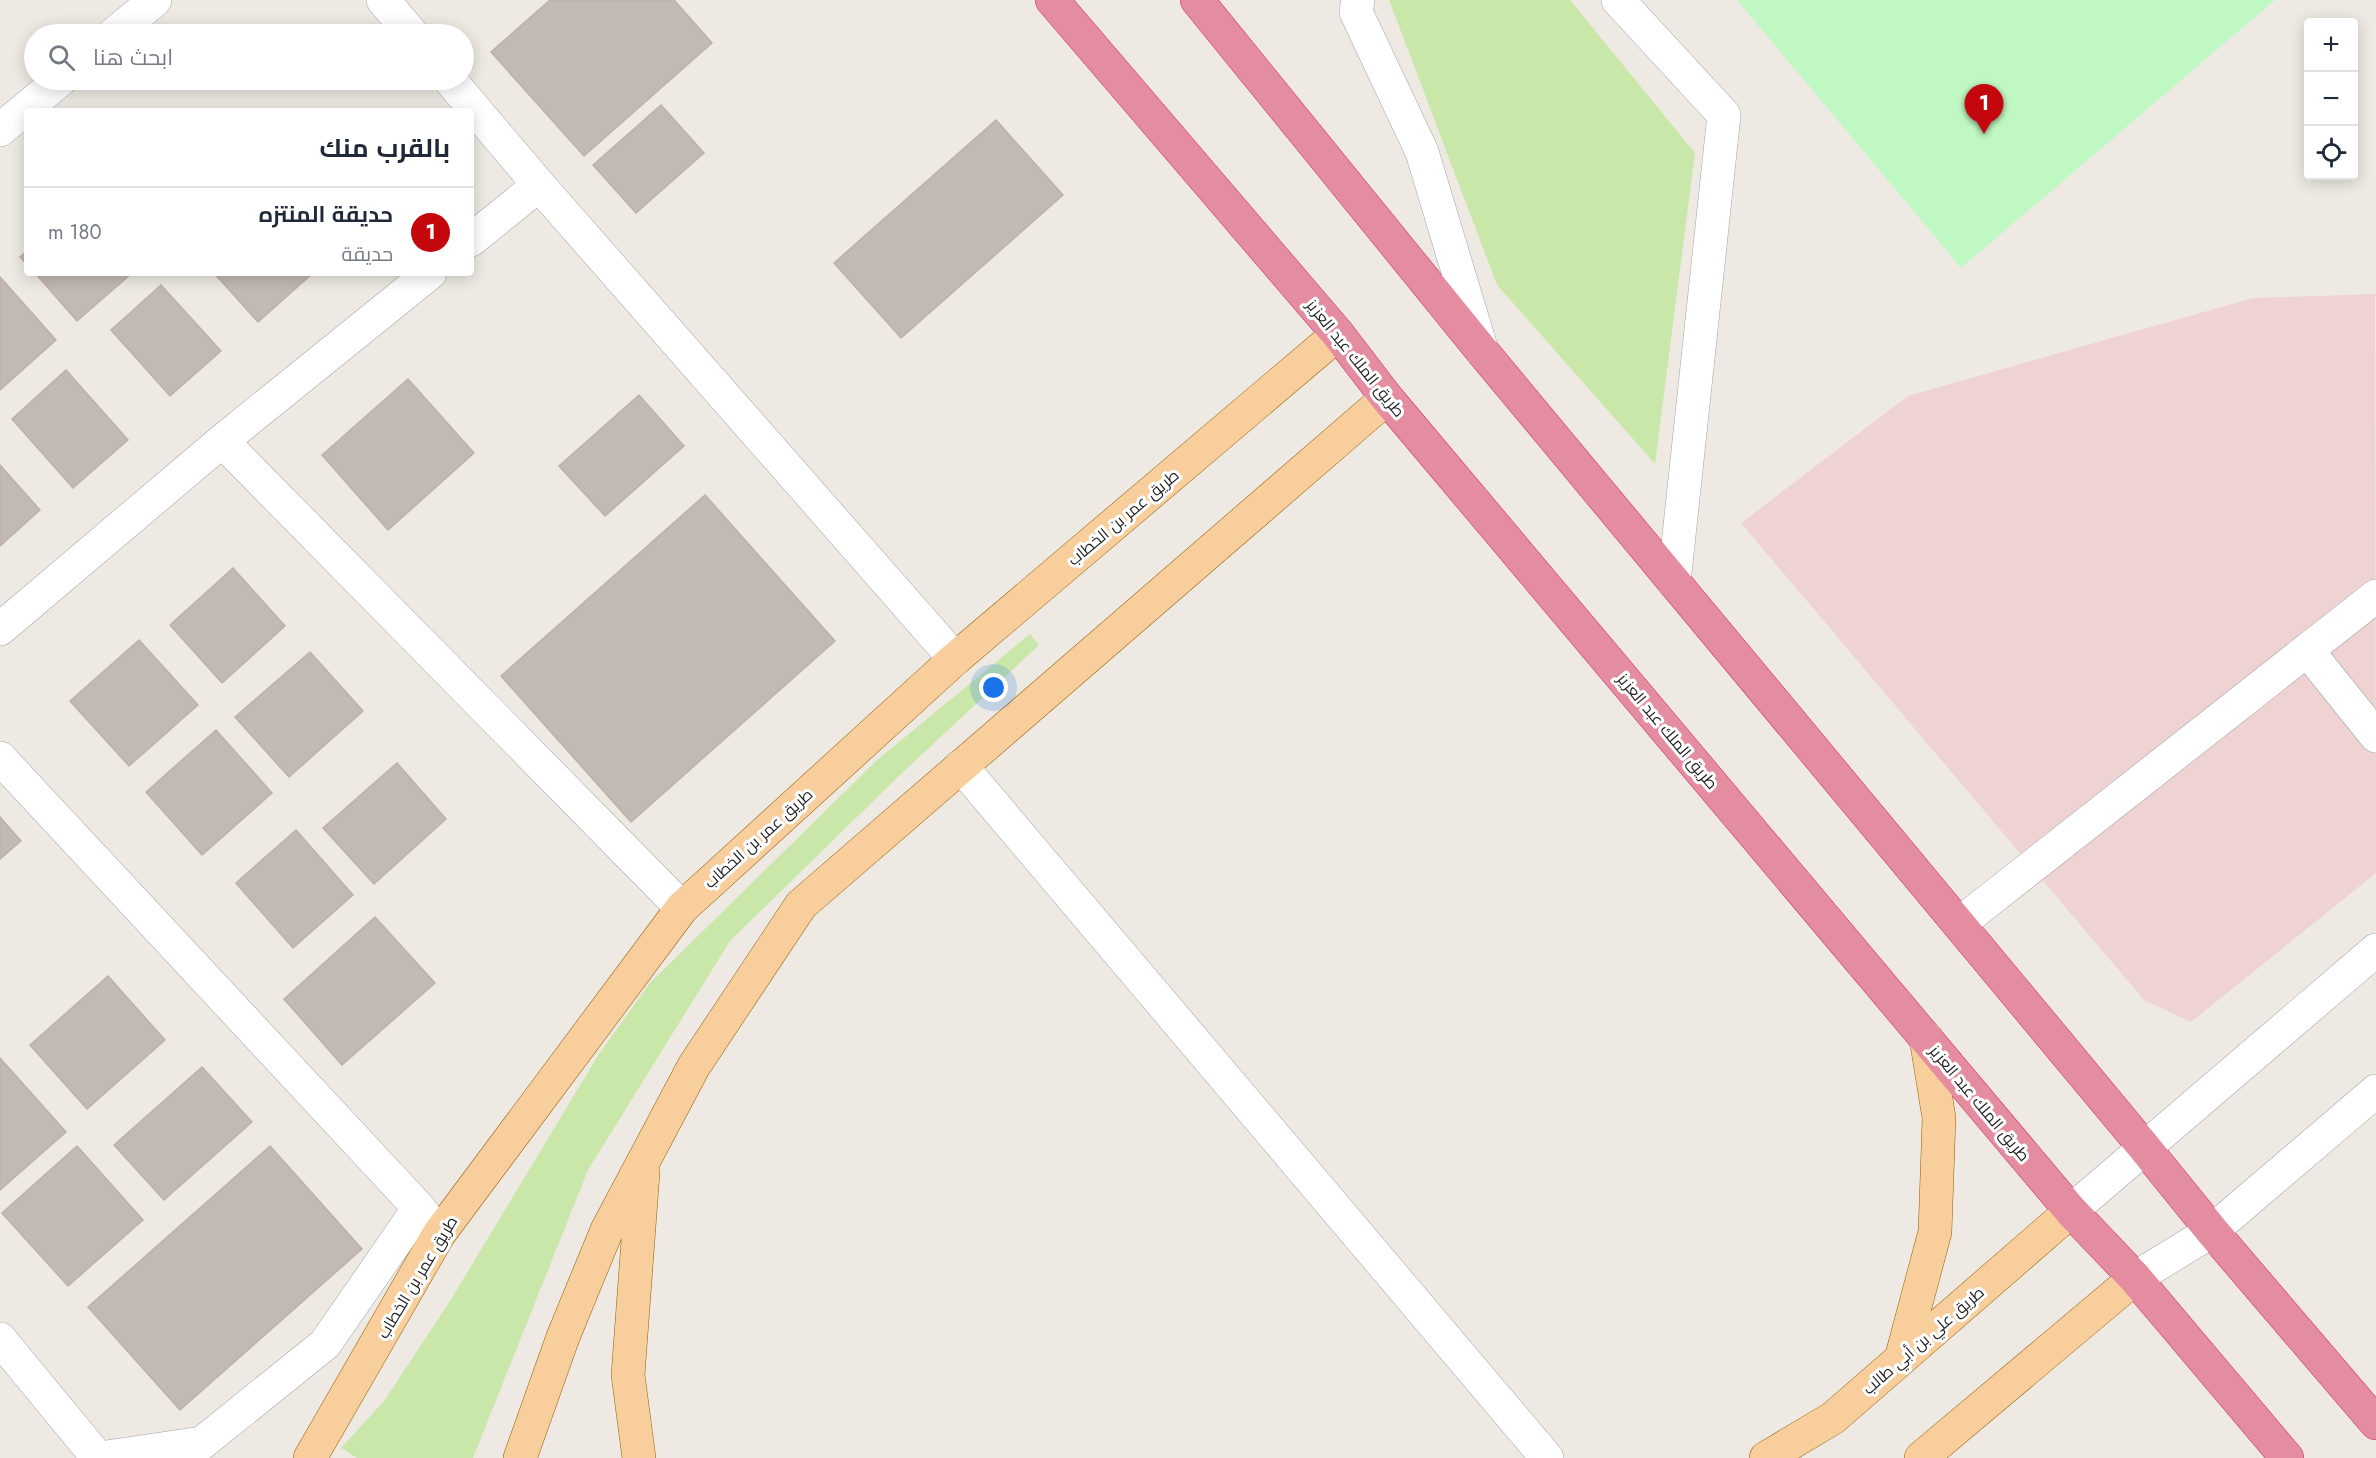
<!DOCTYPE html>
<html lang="ar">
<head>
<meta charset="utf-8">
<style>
	body { margin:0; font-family:Jost,Cairo,sans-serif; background:#f6f6f7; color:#1f2937; direction:rtl }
	.controls { position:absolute; right:18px; top:18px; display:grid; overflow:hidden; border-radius:6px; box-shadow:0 3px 15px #0003 }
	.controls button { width:54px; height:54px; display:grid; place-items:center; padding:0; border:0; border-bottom:2px solid #e0e1e3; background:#fff; color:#1f2937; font:30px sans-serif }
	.you { position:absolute; left:994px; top:688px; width:21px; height:21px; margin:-15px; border:4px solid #fff; border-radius:50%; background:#1a73e8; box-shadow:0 0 0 9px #1a73e833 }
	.badge { display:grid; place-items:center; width:39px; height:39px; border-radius:50%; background:#c4060d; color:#fff; font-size:20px; font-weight:700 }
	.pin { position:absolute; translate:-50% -50px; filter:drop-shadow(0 2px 3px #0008) }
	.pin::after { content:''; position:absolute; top:32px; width:21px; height:18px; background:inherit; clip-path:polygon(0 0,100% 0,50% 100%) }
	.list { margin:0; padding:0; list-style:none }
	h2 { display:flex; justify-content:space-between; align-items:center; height:78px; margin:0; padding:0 24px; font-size:26px }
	h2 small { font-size:20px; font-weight:400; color:#747a83 }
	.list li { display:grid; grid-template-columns:39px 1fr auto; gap:18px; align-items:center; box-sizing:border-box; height:90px; padding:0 24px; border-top:2px solid #e0e1e3 }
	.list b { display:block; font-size:22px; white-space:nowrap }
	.list p { margin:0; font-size:20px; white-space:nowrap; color:#747a83 }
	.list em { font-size:20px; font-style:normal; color:#747a83 }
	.icon { flex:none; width:33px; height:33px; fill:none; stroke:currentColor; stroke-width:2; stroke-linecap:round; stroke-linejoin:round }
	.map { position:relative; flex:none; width:2376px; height:1458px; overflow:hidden; direction:ltr }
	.search { position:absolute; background:#fff; box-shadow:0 3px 15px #0003; left:24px; top:24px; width:450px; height:66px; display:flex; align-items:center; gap:15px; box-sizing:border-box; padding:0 21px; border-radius:33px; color:#747a83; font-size:22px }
	.panel { position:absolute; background:#fff; box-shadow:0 3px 15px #0003; left:24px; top:108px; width:450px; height:168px; border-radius:6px; direction:rtl }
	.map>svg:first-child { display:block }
	.commercial { fill:#efd2d2 }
	.grass { fill:#cae7aa }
	.park { fill:#c0f8c3 }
	.building { fill:#c2b9b3; stroke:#bfb0a6; stroke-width:1.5 }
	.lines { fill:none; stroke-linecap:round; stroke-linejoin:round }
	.minor-casing { stroke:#a4a4a4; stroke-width:34 }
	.major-casing { stroke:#925e04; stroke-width:34 }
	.highway-casing { stroke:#d32969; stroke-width:34 }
	.minor { stroke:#fff; stroke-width:33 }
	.major { stroke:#f9ce9d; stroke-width:33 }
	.highway { stroke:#e48ca0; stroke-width:33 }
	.labels { text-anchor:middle; stroke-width:6; stroke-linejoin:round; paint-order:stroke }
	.street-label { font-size:16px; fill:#1d1d1d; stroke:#fff }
</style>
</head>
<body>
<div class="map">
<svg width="2376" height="1458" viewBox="0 0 2376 1458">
	<rect width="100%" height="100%" fill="#eeeae3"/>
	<path class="commercial" d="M2375 294 2376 873 2191 1022 2144 1000 1741 523 1908 396 2253 298Z"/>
	<path class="grass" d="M1389 0H1570L1695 153 1655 464 1497 285Z
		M1030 634 1039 645 900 775 730 941 588 1170 473 1458H357L341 1448 384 1401 450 1301 599 1054 650 983 877 760Z"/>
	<path class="park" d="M1737 0H2275L1961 268Z"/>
	<path class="building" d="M550 0H674L712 43 584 156 491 52Z
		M661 105 704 153 636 213 593 165Z
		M996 120 1063 195 901 338 834 263Z
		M27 251V264L20 257Z
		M35 273H132L77 321Z
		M214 273H313L258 322Z
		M0 277 56 340 0 390Z
		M161 285 221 351 170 396 111 330Z
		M66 370 128 440 73 488 12 419Z
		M408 379 474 453 388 530 322 455Z
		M639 395 684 446 605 516 559 466Z
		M0 465 40 510 0 546Z
		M705 495 835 641 631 822 501 676Z
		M233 568 285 626 222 683 170 625Z
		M139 640 198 705 129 766 70 701Z
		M310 652 363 711 289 777 235 717Z
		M216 730 272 793 202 855 146 792Z
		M397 763 446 819 374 884 323 828Z
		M0 817 21 841 0 859Z
		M296 830 353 895 293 948 236 883Z
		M375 917 435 983 342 1065 284 999Z
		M108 976 165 1040 87 1109 30 1045Z
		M0 1058 66 1132 0 1190Z
		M202 1067 252 1122 164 1200 114 1145Z
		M77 1146 143 1220 68 1286 2 1213Z
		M270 1146 362 1249 180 1410 88 1307Z"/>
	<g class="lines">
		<defs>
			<path id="minor" d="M383 0 412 34
				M1358 0 1356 12 1422 152 1482 351
				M1618 0 1724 115 1674 582
				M114 34 155 0
				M450 80 539 185 955 659
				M0 130 60 80
				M471 240 539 185
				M222 441 682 908
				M0 629 222 441 430 273
				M2307 650 2376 736
				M0 758 419 1208 439 1234
				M961 766 1547 1458
				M1959 924 2376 596
				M2071 1211 2376 950
				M2135 1278 2212 1231 2376 1091
				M0 1339 98 1458
				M100 1458 202 1443 325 1344 419 1208"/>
			<path id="major" d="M1901 1359 1935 1232 1939 1118 1926 1038
				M310 1458 439 1234 682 908 955 659 1338 334
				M520 1458 563 1337 607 1230 694 1066 801 905 1387 398
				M639 1458 628 1375 643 1173
				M1766 1458 1833 1418 2071 1211
				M1921 1458 2135 1278"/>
			<path id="highway" d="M1052 0 1338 334 1387 398 2071 1211 2135 1278 2287 1458
				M1197 0 1482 351 2144 1147 2212 1231 2376 1423"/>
		</defs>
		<use href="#minor" class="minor-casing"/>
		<use href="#major" class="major-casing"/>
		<use href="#highway" class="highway-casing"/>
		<use href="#minor" class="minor"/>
		<use href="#major" class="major"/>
		<use href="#highway" class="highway"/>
	</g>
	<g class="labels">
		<g class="street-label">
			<text transform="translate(1356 358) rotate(51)" y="6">طريق الملك عبد العزيز</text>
			<text transform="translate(1123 517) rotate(-40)" y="6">طريق عمر بن الخطاب</text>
			<text transform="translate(1668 731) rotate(50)" y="6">طريق الملك عبد العزيز</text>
			<text transform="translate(758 838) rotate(-42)" y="6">طريق عمر بن الخطاب</text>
			<text transform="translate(1980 1103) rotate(50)" y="6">طريق الملك عبد العزيز</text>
			<text transform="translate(417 1277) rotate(-59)" y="6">طريق عمر بن الخطاب</text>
			<text transform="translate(1923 1340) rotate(-41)" y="6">طريق علي بن أبي طالب</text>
		</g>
	</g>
</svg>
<div class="controls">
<button>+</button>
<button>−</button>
<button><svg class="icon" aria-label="locate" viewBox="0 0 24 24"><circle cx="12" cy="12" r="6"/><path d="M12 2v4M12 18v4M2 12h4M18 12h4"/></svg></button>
</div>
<div class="you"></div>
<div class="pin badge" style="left:1984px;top:134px">1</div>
<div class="search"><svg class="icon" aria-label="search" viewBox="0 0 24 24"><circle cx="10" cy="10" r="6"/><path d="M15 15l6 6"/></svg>ابحث هنا</div>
<section class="panel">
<h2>بالقرب منك<small></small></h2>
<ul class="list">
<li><span class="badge">1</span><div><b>حديقة المنتزه</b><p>حديقة</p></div><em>180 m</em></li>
</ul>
</section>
</div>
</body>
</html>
